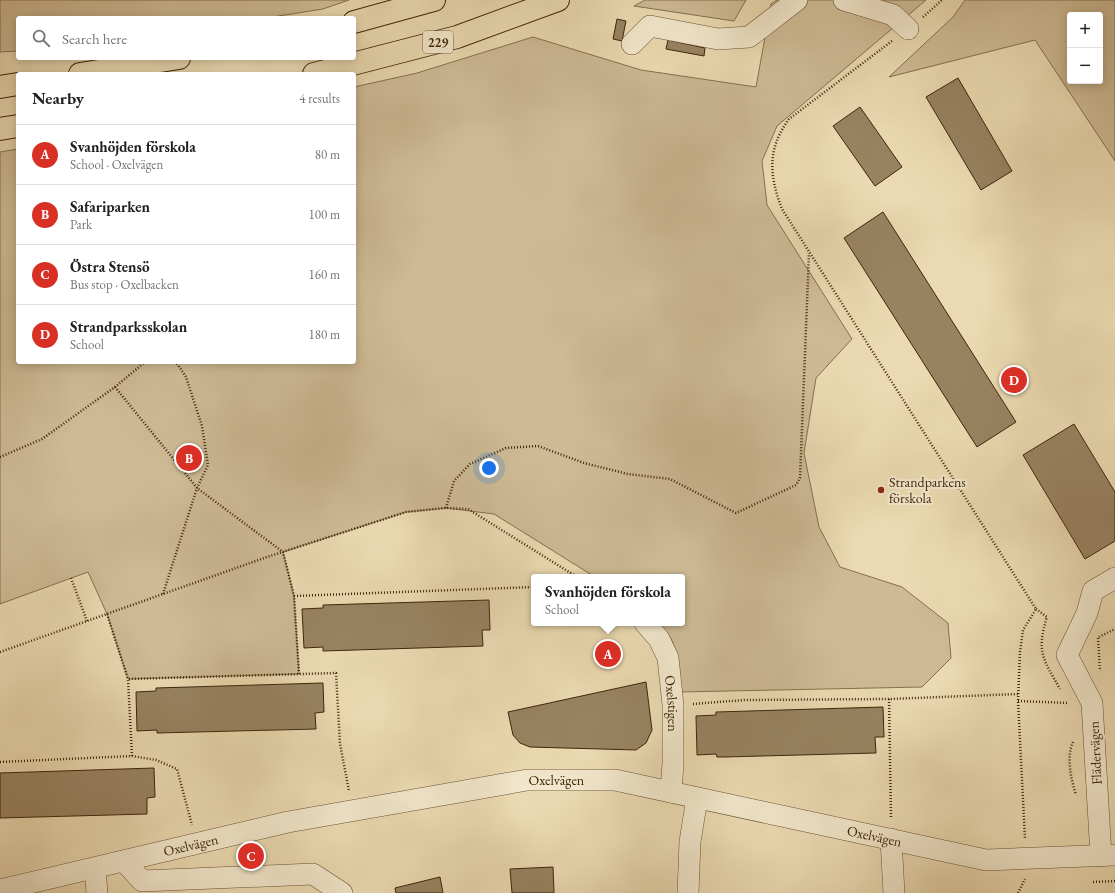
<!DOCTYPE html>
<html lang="en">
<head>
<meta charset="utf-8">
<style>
	body { margin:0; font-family:"EB Garamond",serif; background:#f2f2f2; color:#202124 }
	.controls { position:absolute; right:12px; top:12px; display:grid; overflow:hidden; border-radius:4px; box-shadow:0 2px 10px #0003 }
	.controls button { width:36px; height:36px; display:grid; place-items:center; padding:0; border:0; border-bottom:1px solid #e0e0e0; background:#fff; color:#202124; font:20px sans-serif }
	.you { position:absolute; left:489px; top:468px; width:14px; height:14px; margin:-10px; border:3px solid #fff; border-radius:50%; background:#1a73e8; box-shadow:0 0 0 6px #1a73e833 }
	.badge { display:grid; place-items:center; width:26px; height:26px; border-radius:50%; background:#d93025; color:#fff; font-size:13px; font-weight:700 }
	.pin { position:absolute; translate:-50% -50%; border:2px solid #fff; box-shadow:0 1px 4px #0006 }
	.popup { position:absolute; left:531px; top:574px; width:154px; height:52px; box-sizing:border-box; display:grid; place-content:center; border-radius:4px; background:#fff; filter:drop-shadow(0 1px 3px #0005); font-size:13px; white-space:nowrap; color:#757577 }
	.popup b { font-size:15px; color:#202124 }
	.popup::after { content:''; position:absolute; left:50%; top:100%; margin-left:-8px; border:8px solid transparent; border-top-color:#fff }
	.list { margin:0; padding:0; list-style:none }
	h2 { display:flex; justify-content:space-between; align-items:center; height:52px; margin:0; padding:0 16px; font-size:17px }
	h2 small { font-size:13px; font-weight:400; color:#757577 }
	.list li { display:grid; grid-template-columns:26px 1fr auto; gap:12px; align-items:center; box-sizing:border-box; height:60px; padding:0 16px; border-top:1px solid #e0e0e0 }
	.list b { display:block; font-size:15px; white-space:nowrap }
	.list p { margin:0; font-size:13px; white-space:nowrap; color:#757577 }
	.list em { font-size:13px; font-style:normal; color:#757577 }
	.icon { flex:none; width:22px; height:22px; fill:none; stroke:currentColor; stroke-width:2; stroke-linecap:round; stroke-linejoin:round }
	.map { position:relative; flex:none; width:1115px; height:893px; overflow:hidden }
	.search { position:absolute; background:#fff; box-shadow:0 2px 10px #0003; left:16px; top:16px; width:340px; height:44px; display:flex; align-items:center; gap:10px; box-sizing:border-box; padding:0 14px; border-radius:4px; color:#757577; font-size:15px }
	.panel { position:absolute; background:#fff; box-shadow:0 2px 10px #0003; left:16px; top:72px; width:340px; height:292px; border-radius:4px }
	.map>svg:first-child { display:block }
	.green { fill:#cebb95; stroke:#867050; fill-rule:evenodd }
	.building { fill:#988361; stroke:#3f240b }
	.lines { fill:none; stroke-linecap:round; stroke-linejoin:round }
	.minor-casing { stroke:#6a5234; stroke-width:22 }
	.highway-casing { stroke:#3f240b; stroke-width:24 }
	.path { stroke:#3f240b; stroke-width:2.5; stroke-dasharray:1 2; stroke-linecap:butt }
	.minor { stroke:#f2e7cc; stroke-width:21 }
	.highway { stroke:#ebdab1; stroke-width:22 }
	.poi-dot { fill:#8f2418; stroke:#f2e7cc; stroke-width:1.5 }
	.labels { text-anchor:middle; stroke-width:4; stroke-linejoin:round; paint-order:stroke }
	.shield { fill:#f2e7cc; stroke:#755e45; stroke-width:1 }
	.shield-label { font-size:13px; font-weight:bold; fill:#3f240b }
	.poi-label { font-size:14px; fill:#3f240b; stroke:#f2e7cc; text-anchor:start }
	.street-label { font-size:14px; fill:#3f240b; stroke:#f2e7cc }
</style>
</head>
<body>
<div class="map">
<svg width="1115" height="893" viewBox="0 0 1115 893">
	<rect width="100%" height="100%" fill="#ebdab1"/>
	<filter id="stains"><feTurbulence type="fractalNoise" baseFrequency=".005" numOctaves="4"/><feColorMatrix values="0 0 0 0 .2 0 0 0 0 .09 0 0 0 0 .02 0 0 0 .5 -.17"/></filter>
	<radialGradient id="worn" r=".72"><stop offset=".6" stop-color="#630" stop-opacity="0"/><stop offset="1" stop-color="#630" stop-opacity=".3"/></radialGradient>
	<path class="green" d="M0 0H349L323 9 266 18H18V51L0 52Z
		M645 0H746L734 21 634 6Z
		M777 0H926L777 126 762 161 767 205 852 339 816 378 804 453 819 527 840 567 902 587 948 623 951 658 922 687 679 692C679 663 680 645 659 623H682V577H595L494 514 446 508 406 512 283 552 294 596 299 674 128 679 107 614 88 572 0 604V152L18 149V362H354V87L417 73 533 37 641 70 756 87 771 4Z
		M965 0H1115V161L1035 40 889 77 953 17ZM1070 15H1100V81H1070Z"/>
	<path class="building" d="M617 19 626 21 622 41 613 39Z
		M668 40 705 48 704 56 666 49Z
		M958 78 1012 171 981 190 926 97Z
		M860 107 902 167 875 186 833 126Z
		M883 212 1016 422 977 447 844 238Z
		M1074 424 1115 492V541L1085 559 1023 455Z
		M489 600 490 630H482L483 646 323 651V647L304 648 302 609 323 608V605Z
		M646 682 652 730 646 743 636 750 530 747 520 743 513 735 508 712Z
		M323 683 324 712 315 713 316 729 157 733V730L137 731 136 692 156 691V688Z
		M883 707 884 737H875L876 753 724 757H717L716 754 697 755 696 716 716 715V712Z
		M154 768 155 797 147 798V814L0 818V773Z
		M553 867 554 893H512L510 869Z
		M440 877 443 893H396L395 888Z"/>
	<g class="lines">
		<defs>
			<g id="minor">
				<path d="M844 0 893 15 908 29"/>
				<path d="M632 44 650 26 718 39 749 37 797 0"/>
				<path id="s1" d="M645 623 659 639 668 658 673 705V763L671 792"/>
				<path d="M891 839 894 893"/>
				<path d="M1101 856 1092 703 1067 655 1087 613 1093 591 1115 578"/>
				<path d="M124 861 142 881 313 874 342 893"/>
				<path d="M95 868 97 893"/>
				<path id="s2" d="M0 890 288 822 527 780H615L986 860 1115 855"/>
				<path d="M688 893 690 842 697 798"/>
			</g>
			<path id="highway" d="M354 22 434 0
				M80 74 179 58
				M314 74 457 37 558 0
				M0 87 18 84
				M0 129 18 126"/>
		</defs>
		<use href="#minor" class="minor-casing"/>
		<use href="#highway" class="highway-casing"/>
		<path class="path" d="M923 17 942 0
			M892 41 789 119C767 149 769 175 782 209L1036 609 1023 630 1020 652 1018 701 1025 839
			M115 387 197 488 283 552 294 596 299 674
			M0 457 42 439 115 387 145 362
			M446 508 454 481 470 464 506 448 538 446 584 463 628 474 670 479 736 513 796 485 800 478 809 253
			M71 578 87 621
			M163 594 197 488 208 465 202 426 186 377 176 362
			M294 596 534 587
			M1036 609 1047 617C1036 652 1043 659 1060 689
			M107 614 128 679
			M1099 637 1115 629
			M1098 638 1100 671
			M0 652 267 557 406 512 446 508 468 509 577 577
			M889 699 891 818
			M1018 701 1069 703
			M693 704 744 700 889 699 1018 694
			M1073 742C1066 757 1071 779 1076 795
			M132 756 128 679 336 673 340 744 349 791
			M0 762 132 756 156 760 177 769 192 825
			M1093 882 1115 881
			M1018 893 1025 879"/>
		<use href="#minor" class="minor"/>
		<use href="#highway" class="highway"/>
	</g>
	<circle class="poi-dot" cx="881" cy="490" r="4"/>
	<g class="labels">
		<rect class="shield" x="423" y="31" width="30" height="22" rx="3"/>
		<g class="shield-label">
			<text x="438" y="47">229</text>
		</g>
		<g class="poi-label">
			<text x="889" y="487">Strandparkens<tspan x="889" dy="16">förskola</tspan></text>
		</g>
		<g class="street-label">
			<text dy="5" stroke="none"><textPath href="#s1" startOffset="88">Oxelstigen</textPath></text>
			<text transform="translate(1095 753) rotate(-93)" y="5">Flädervägen</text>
			<text dy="5" stroke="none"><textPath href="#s2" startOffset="568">Oxelvägen</textPath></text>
			<text dy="5" stroke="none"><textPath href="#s2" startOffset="892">Oxelvägen</textPath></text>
			<text dy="5" stroke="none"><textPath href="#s2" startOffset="196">Oxelvägen</textPath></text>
		</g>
	</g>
	<rect width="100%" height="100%" filter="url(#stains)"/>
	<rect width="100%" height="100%" fill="url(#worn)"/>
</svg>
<div class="controls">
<button>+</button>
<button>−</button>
</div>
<div class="you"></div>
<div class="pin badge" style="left:608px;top:654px">A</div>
<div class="popup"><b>Svanhöjden förskola</b>School</div>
<div class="pin badge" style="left:189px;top:458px">B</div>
<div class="pin badge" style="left:251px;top:856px">C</div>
<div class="pin badge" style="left:1014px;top:380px">D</div>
<div class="search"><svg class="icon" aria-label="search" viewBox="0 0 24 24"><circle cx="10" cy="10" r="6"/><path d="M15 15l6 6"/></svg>Search here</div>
<section class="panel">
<h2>Nearby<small>4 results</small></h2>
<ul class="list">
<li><span class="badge">A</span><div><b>Svanhöjden förskola</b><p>School · Oxelvägen</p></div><em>80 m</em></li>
<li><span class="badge">B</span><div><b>Safariparken</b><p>Park</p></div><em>100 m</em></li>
<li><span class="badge">C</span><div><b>Östra Stensö</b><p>Bus stop · Oxelbacken</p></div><em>160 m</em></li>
<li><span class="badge">D</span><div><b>Strandparksskolan</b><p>School</p></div><em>180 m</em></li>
</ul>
</section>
</div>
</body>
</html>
